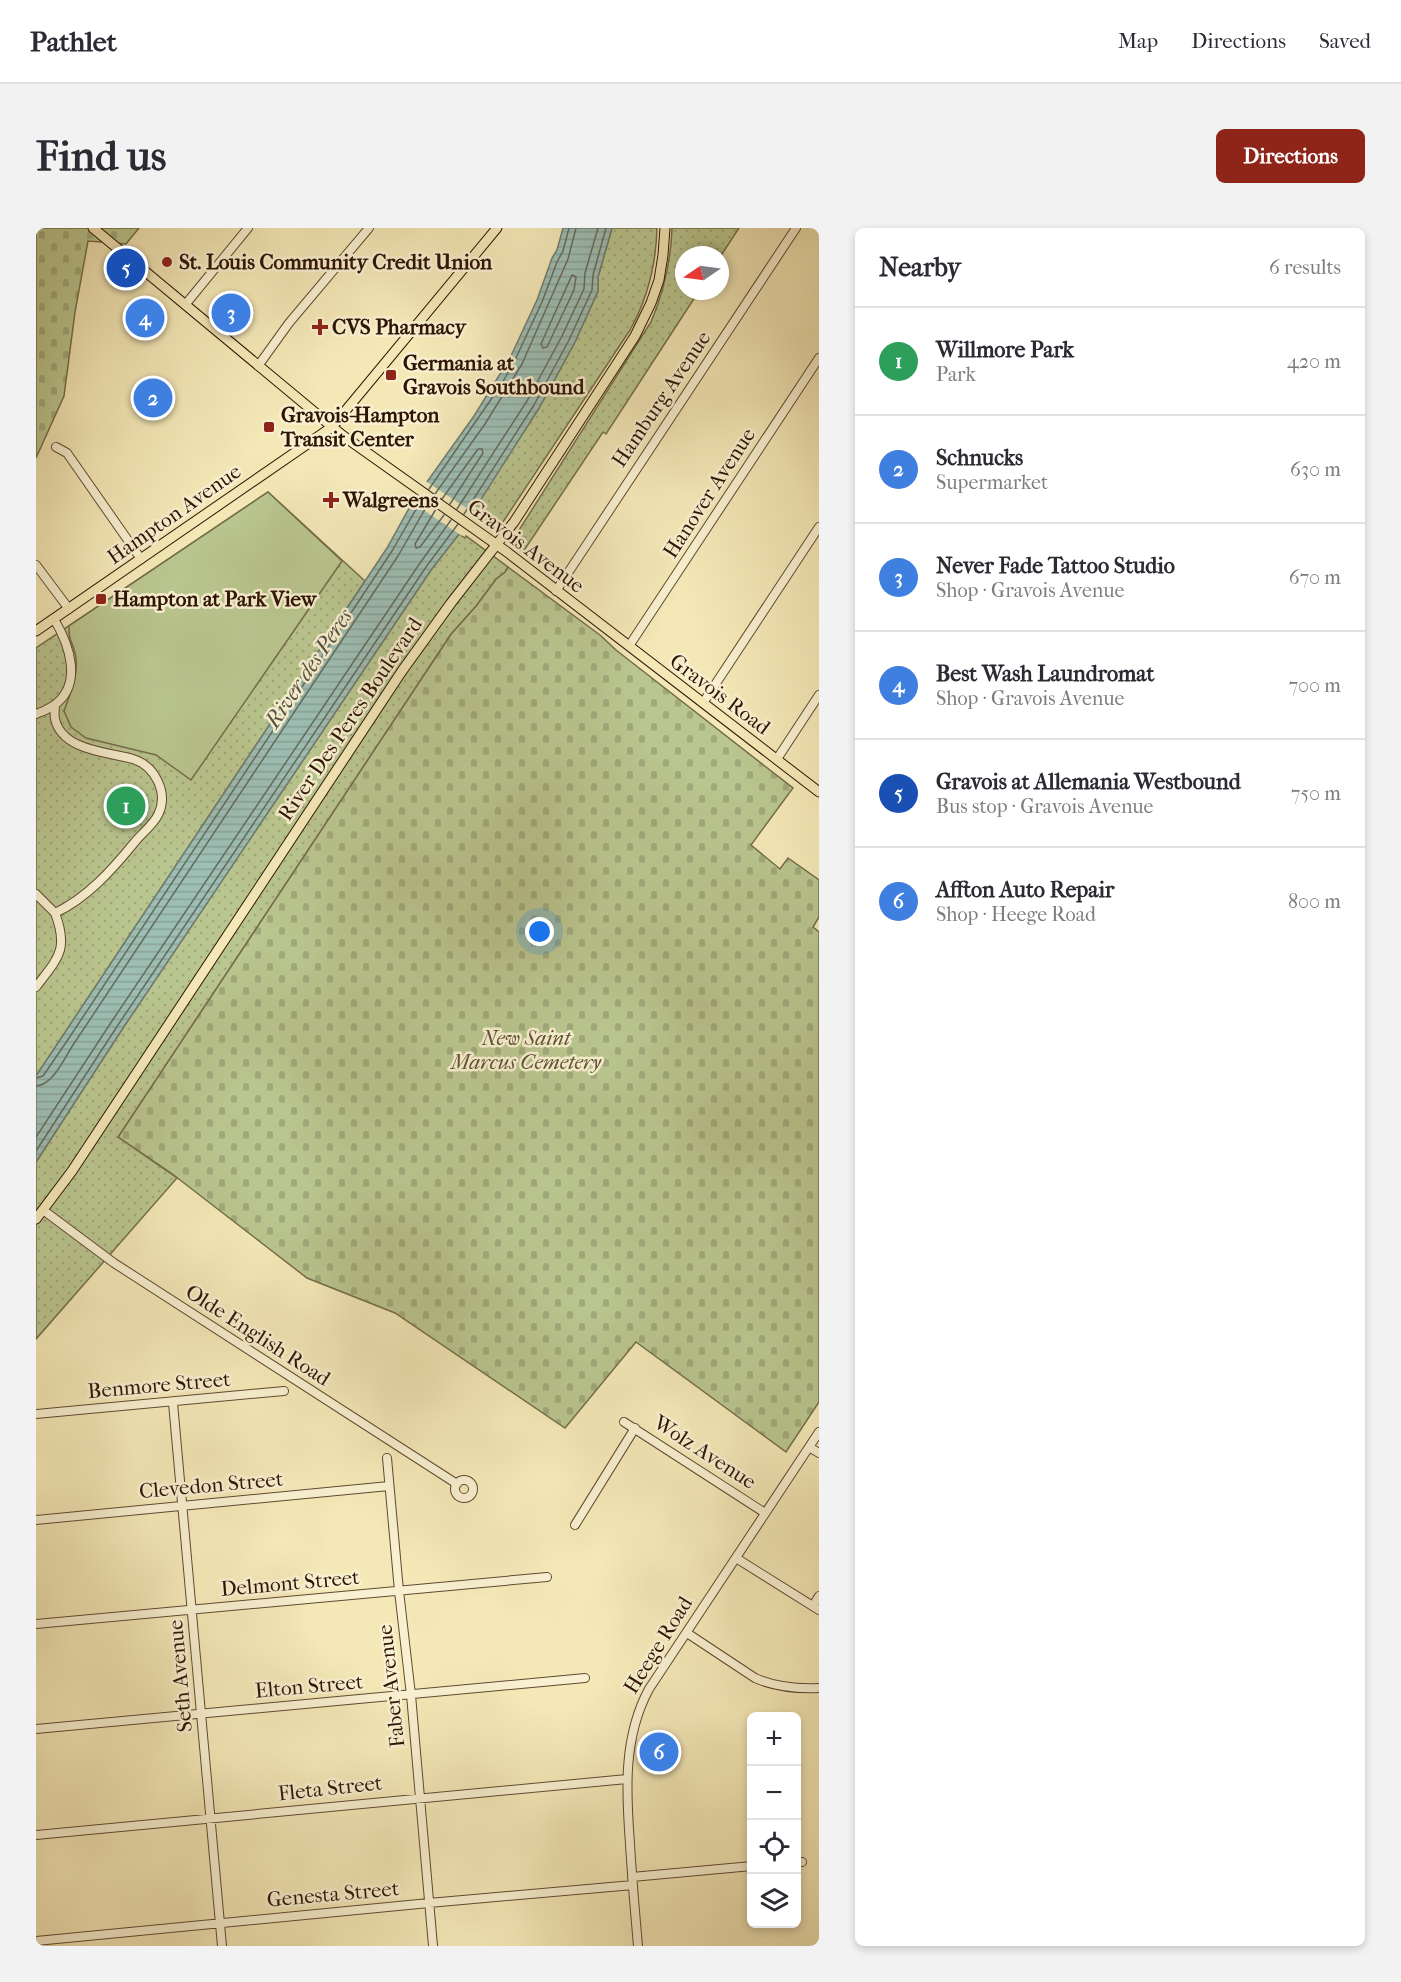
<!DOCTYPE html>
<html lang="en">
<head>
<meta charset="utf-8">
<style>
	body { margin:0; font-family:"IM FELL French Canon",serif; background:#f2f2f3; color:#2b2b33 }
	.controls { position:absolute; right:18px; bottom:18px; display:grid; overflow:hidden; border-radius:9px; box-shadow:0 3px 9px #0003 }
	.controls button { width:54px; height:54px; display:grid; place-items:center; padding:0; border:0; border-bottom:2px solid #e1e1e2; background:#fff; color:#2b2b33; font:30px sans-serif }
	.compass { position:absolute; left:639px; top:18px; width:54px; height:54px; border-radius:50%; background:#fff; box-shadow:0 3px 9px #0003; rotate:257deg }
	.you { position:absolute; left:504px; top:704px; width:21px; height:21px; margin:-15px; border:4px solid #fff; border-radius:50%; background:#1a73e8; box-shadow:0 0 0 9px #1a73e833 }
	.badge { display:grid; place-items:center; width:39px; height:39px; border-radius:50%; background:#8f2418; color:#fff; font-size:20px; font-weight:700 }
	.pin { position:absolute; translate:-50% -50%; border:3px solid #fff; box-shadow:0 2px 6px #0006 }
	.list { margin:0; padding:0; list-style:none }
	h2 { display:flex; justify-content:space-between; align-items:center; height:78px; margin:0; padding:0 24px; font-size:26px }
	h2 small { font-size:20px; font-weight:400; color:#7c7c81 }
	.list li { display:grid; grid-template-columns:39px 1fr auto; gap:18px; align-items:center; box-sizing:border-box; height:108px; padding:0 24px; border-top:2px solid #e1e1e2 }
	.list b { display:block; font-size:22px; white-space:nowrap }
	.list p { margin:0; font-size:20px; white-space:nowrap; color:#7c7c81 }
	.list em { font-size:20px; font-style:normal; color:#7c7c81 }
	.icon { flex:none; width:33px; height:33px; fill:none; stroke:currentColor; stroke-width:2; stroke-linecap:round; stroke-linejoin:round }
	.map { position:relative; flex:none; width:783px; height:1718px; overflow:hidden; border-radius:9px }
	header { display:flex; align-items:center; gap:36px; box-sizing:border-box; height:84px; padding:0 30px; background:#fff; border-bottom:2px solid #e1e1e2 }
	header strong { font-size:28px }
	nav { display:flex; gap:33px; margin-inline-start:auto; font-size:21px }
	.intro { display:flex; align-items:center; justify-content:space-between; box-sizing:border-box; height:144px; padding:0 36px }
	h1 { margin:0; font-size:42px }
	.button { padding:15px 27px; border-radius:9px; background:#8f2418; color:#fff; font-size:21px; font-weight:700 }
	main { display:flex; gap:36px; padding:0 36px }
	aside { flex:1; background:#fff; border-radius:9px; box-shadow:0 3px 9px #0003 }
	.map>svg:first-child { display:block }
	.cemetery { fill:url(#cemetery-stones); stroke:#746d4a; stroke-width:1.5 }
	.park { fill:url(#park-dots); stroke:#746d4a; stroke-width:1.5 }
	.pitch { fill:#bac68f; stroke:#746d4a; stroke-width:1.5 }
	.water { fill:url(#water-rules); stroke:#717b6f; stroke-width:1.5 }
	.pier { fill:#f4e8b7 }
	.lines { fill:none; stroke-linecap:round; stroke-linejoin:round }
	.shore { stroke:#666a5d; stroke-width:1.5 }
	.minor-casing { stroke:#604932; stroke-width:10 }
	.major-casing { stroke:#2e1405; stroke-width:11 }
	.minor { stroke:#f8f0d0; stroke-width:8 }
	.major { stroke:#f4e8b7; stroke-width:9 }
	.poi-dot { fill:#8f2418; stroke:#f8f0d0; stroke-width:2 }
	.labels { text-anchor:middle; stroke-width:5; stroke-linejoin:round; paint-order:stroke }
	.poi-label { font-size:21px; font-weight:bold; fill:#2e1405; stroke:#f8f0d0; text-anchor:start }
	.street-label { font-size:21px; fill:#2e1405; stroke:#f8f0d0 }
	.park-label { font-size:21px; font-style:italic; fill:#5f5235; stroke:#f8f0d0 }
	.water-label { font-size:22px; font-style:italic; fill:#555043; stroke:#f8f0d0 }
</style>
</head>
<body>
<header>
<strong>Pathlet</strong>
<nav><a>Map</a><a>Directions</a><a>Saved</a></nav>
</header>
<div class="intro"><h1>Find us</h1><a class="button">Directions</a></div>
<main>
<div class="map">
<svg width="783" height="1718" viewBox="0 0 783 1718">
	<defs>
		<pattern id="cemetery-stones" width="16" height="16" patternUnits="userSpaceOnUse" patternTransform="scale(1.5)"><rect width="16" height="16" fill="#bac68f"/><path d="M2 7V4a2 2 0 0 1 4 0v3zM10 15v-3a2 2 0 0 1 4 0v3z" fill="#a0a97a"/></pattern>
		<pattern id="park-dots" width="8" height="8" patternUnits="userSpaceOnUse" patternTransform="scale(1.5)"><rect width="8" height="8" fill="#bac68f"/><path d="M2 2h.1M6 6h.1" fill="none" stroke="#a0a97a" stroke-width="1.8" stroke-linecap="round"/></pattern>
		<pattern id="water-rules" width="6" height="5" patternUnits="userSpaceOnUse" patternTransform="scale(1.5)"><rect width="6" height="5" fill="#9dbfb5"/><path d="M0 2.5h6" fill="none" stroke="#88a39a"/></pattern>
	</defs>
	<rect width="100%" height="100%" fill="#f4e8b7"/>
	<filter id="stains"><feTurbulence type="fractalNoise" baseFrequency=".00333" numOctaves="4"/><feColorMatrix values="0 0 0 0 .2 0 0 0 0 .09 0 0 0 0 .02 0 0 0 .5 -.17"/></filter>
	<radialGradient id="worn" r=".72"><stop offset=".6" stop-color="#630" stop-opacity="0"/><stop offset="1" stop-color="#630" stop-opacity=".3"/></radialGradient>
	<path class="cemetery" d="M0 0H103L90 16 52 13 39 84 28 168 0 230Z
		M472 339 564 407 580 422 757 560 715 617 744 641 752 630 783 652V689L777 699 783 704V1174L750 1224 600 1114 529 1200 359 1085 271 1050 135 945 82 909 415 406 440 378 460 351 469 344Z"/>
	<path class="park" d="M576 0H621C620 37 612 70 594 102L463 300H456L436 284 503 180 539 114 562 63V49Z
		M636 0H703L684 29V27H648V63H663L570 206 567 204 487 324 478 317V310L615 94C628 63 635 34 636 0Z
		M232 264 329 353 0 848V420Z
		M423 306 429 310 430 308 472 339 469 344 460 351 440 378 415 406 82 909 141 950 0 1111V934L87 800 395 342Z"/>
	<path class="pitch" d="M232 264 306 333 155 552 120 527 50 510 35 499 28 483C35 464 45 441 38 421 34 410 33 411 33 398Z"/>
	<path class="water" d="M527 0H576L562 49V63L539 114 503 180 423 306 395 342 87 800 0 934V848L351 320 376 275 438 188 474 130 501 72 516 30 521 22Z"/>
	<path class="pier" d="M388 252 438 285 426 308 374 273Z"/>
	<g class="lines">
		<path class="shore" d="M536 47 540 49 538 62 511 119 507 120 505 116Z
			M393 261 465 157 479 132 506 74 521 34 527 23 533 0
			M399 266 449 196 486 136 532 31 540 0
			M406 271 442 221H446L447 225 414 276
			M400 281 379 316 380 320 384 319 408 287
			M421 281 491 173 526 108 548 61 549 45 562 0
			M428 286 498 177 533 112 556 62 557 47 570 0
			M0 850 7 848 31 813 356 323 386 271
			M0 858C17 857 28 831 37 817L362 328 392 276
			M0 909 76 793 384 335 415 292
			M0 923 82 797 390 339 422 296"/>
		<defs>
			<path id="minor" d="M149 77 212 0
				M222 138 253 95 333 0
				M20 219 31 225 105 331
				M0 337 33 381
				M520 363 760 0
				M593 418 783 130
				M667 475 783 299
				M0 486C6 484 12 481 17 478 48 457 33 416 18 391
				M741 531 783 467
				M0 666 19 685
				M0 759C22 730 33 722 19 685 51 670 76 642 98 615 105 606 117 597 122 587 133 565 119 538 97 531 73 524 26 523 19 491 18 486 19 481 19 477
				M7 982 78 1035 421 1256
				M137 1175 186 1718
				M0 1186 248 1163
				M588 1194 729 1285
				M773 1219 783 1225
				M351 1230 363 1363 375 1467 397 1718
				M419 1261a9 9 0 1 1 18 0a9 9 0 1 1-18 0Z
				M0 1292 353 1258
				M539 1297 599 1200
				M700 1330 783 1382
				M777 1378 783 1368
				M0 1396 511 1349
				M651 1405 719 1450C739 1459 760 1461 783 1460
				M0 1501 549 1450
				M0 1607 591 1551
				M760 1634H766
				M596 1649 716 1638
				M0 1713 393 1675 597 1657
				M602 1718C599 1684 596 1650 594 1616 590 1563 587 1509 613 1461L783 1204"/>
			<path id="major" d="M57 0 306 207 471 324 783 564
				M0 403 296 199 461 0
				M0 991 36 943 366 443 415 375 478 294 599 108 615 75 623 52 627 27 629 0"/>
		</defs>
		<use href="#minor" class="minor-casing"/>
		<use href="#major" class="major-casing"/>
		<use href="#minor" class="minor"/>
		<use href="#major" class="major"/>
	</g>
	<g class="poi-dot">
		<circle cx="131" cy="34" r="6"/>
		<path d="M281 90h6v6h6v6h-6v6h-6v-6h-6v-6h6z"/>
		<rect x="349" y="141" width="12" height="12" rx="3"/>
		<rect x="227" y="193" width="12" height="12" rx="3"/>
		<path d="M292 263h6v6h6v6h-6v6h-6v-6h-6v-6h6z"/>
		<rect x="59" y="365" width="12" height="12" rx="3"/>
	</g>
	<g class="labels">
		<g class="poi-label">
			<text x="143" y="41">St. Louis Community Credit Union</text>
			<text x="296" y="106">CVS Pharmacy</text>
			<text x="367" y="142">Germania at<tspan x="367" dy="24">Gravois Southbound</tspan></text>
			<text x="245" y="194">Gravois-Hampton<tspan x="245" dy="24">Transit Center</tspan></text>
			<text x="307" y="279">Walgreens</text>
			<text x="77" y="378">Hampton at Park View</text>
		</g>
		<g class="street-label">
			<text transform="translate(625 171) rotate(-56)" y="7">Hamburg Avenue</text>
			<text transform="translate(673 265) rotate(-57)" y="7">Hanover Avenue</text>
			<text transform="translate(138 286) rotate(-35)" y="7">Hampton Avenue</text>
			<text transform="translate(490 318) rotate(37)" y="7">Gravois Avenue</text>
			<text transform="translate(684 466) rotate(37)" y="7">Gravois Road</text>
			<text transform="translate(314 491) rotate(-56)" y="7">River Des Peres Boulevard</text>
			<text transform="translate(222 1107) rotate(33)" y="7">Olde English Road</text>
			<text transform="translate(123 1157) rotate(-5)" y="7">Benmore Street</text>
			<text transform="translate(669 1224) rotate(33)" y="7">Wolz Avenue</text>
			<text transform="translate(175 1257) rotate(-5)" y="7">Clevedon Street</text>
			<text transform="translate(254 1355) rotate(-5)" y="7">Delmont Street</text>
			<text transform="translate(622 1417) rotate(-58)" y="7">Heege Road</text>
			<text transform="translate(144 1448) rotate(-95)" y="7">Seth Avenue</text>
			<text transform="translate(273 1458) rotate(-5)" y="7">Elton Street</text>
			<text transform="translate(355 1458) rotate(-96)" y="7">Faber Avenue</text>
			<text transform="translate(294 1560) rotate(-6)" y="7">Fleta Street</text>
			<text transform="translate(297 1666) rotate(-5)" y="7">Genesta Street</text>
		</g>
		<g class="park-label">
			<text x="490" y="817">New Saint<tspan x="490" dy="24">Marcus Cemetery</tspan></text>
		</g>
		<g class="water-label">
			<text transform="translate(272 440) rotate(-56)" y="8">River des Peres</text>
		</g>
	</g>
	<rect width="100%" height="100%" filter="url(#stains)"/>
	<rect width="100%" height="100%" fill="url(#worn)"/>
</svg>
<div class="controls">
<button>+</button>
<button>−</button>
<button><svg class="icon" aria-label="locate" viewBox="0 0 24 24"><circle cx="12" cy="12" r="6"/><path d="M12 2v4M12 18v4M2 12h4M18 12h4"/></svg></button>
<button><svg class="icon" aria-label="layers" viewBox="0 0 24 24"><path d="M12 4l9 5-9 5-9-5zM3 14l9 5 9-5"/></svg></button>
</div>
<svg class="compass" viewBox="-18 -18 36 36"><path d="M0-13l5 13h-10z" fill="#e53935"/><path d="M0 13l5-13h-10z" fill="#7c7c81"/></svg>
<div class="you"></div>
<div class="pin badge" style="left:90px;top:578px;background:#2e9e5b">1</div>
<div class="pin badge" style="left:117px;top:170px;background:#3f7fe0">2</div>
<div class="pin badge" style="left:195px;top:85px;background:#3f7fe0">3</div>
<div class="pin badge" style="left:109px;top:90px;background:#3f7fe0">4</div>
<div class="pin badge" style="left:90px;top:40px;background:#1a4fb4">5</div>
<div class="pin badge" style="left:623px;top:1524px;background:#3f7fe0">6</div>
</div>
<aside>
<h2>Nearby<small>6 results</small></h2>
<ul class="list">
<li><span class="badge" style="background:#2e9e5b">1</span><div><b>Willmore Park</b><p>Park</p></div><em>420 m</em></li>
<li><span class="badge" style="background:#3f7fe0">2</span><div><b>Schnucks</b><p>Supermarket</p></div><em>630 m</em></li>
<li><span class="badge" style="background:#3f7fe0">3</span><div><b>Never Fade Tattoo Studio</b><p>Shop · Gravois Avenue</p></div><em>670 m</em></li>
<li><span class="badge" style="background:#3f7fe0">4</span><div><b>Best Wash Laundromat</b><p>Shop · Gravois Avenue</p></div><em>700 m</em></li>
<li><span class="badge" style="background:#1a4fb4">5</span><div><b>Gravois at Allemania Westbound</b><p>Bus stop · Gravois Avenue</p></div><em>750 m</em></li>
<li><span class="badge" style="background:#3f7fe0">6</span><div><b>Affton Auto Repair</b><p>Shop · Heege Road</p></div><em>800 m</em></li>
</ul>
</aside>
</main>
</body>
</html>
